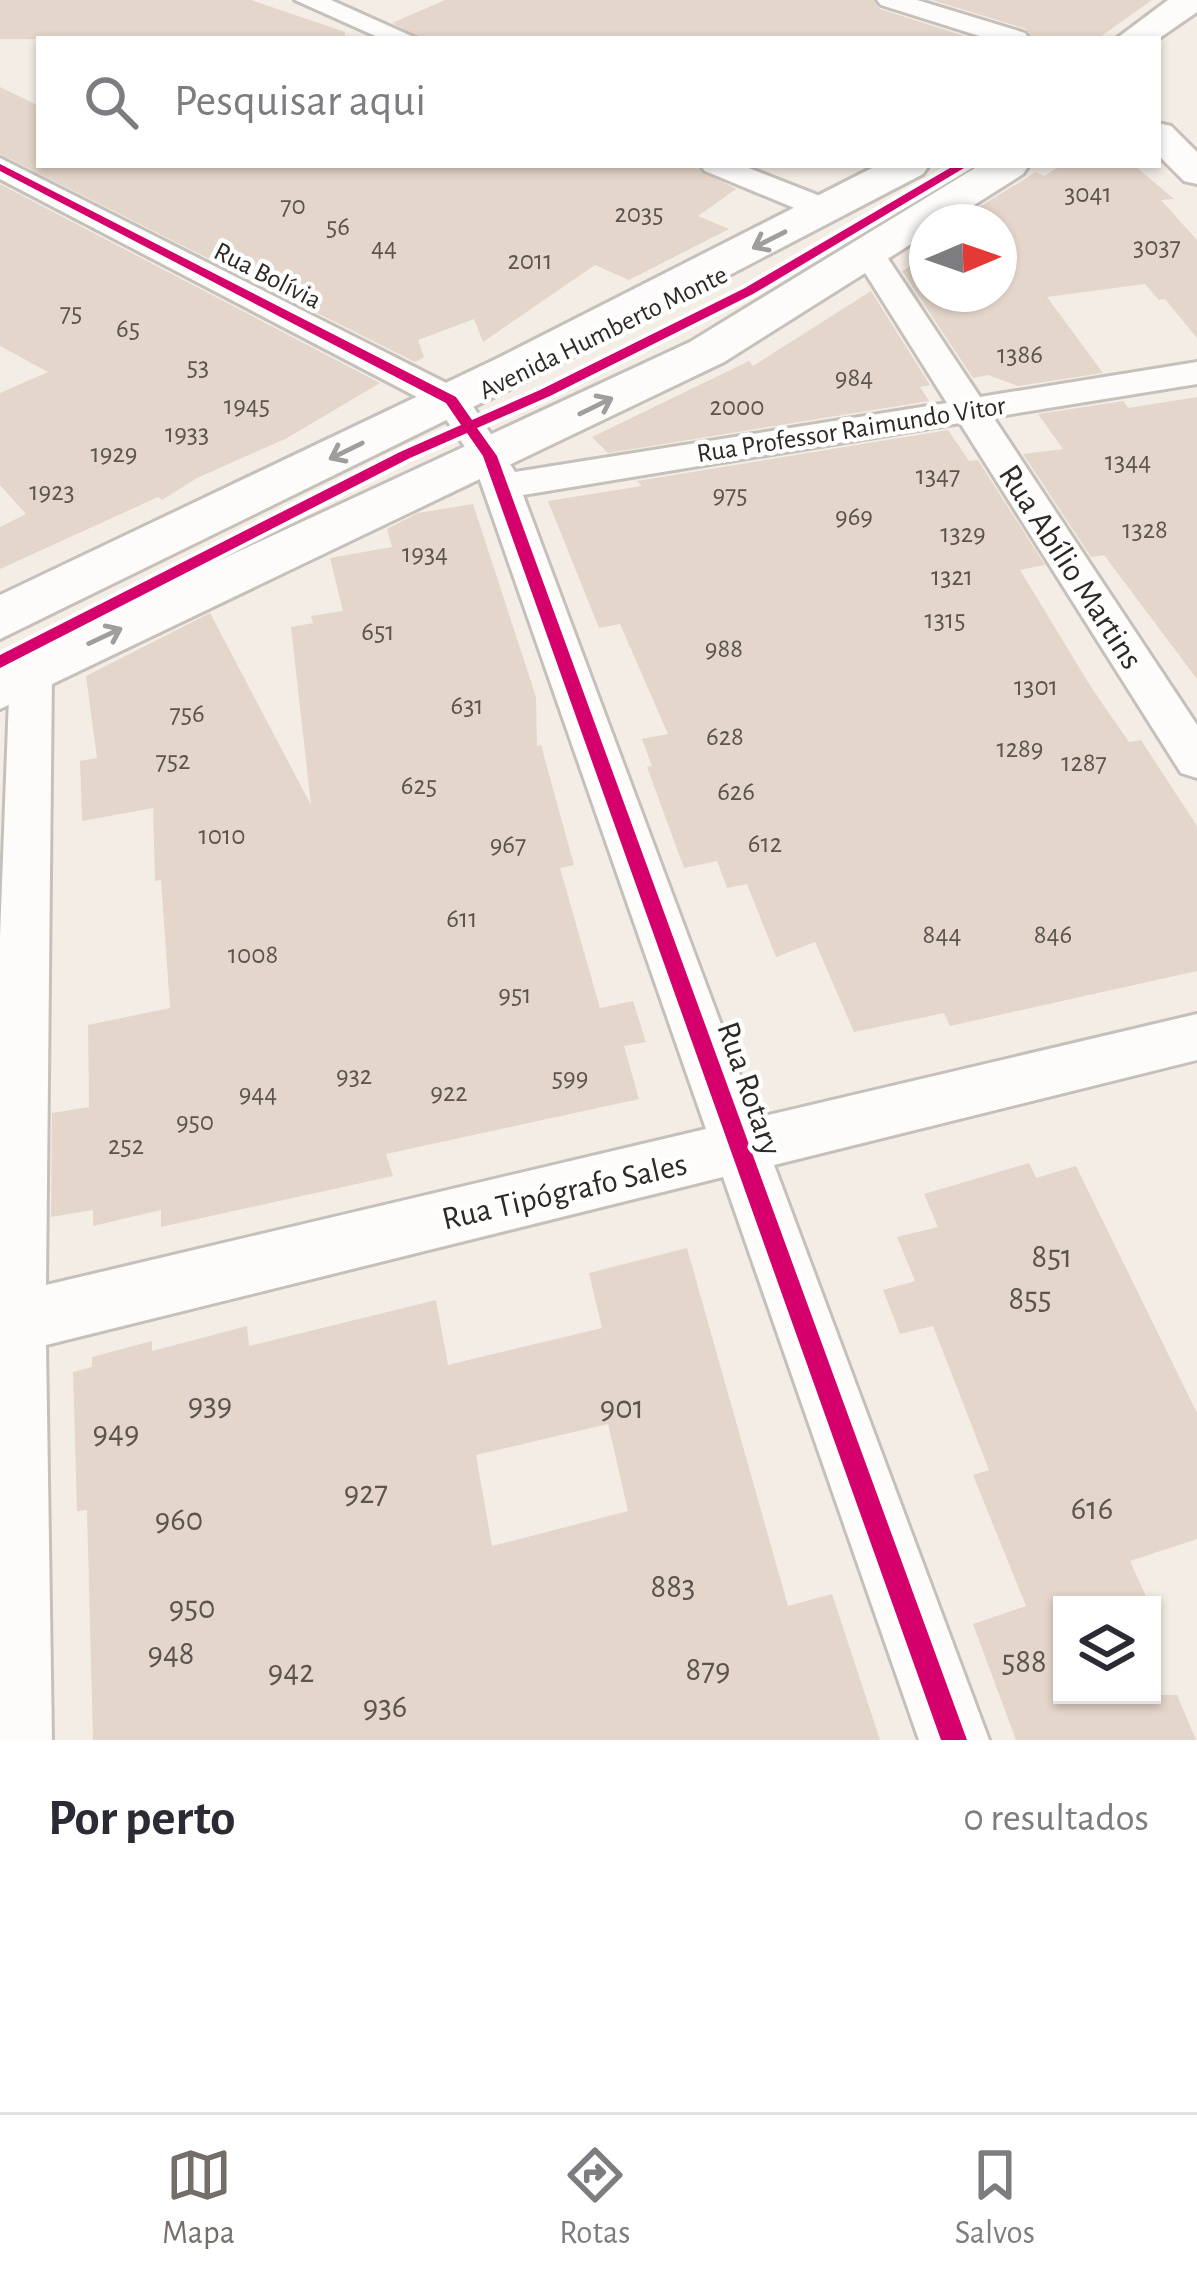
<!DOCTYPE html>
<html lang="pt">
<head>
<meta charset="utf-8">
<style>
	body { margin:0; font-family:"Alegreya Sans",sans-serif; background:#f2f2f3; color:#2b2b33 }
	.controls { position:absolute; right:36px; bottom:36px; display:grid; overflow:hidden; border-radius:0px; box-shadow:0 3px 9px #0004 }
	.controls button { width:108px; height:108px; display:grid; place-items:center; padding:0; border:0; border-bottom:3px solid #e1e1e2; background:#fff; color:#2b2b33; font:60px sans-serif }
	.compass { position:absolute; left:909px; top:204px; width:108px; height:108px; border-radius:50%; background:#fff; box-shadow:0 3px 9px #0004; rotate:88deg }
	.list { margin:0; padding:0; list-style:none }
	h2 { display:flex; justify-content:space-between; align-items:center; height:156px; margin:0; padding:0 48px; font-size:51px }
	h2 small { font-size:39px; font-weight:400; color:#7c7c81 }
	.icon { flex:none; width:66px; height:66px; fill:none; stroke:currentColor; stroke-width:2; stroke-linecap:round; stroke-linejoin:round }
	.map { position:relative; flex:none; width:1197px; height:1740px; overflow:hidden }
	.search { position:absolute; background:#fff; box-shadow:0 3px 9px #0004; left:36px; right:36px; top:36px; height:132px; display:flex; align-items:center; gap:30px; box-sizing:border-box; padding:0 42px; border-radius:0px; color:#7c7c81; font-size:45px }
	.sheet { height:372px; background:#fff }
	nav { display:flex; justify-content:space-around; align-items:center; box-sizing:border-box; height:168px; border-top:3px solid #e1e1e2; background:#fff; font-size:33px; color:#7c7c81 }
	nav a { display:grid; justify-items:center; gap:6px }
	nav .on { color:#746e69 }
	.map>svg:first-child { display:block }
	.building { fill:#e4d6ca; fill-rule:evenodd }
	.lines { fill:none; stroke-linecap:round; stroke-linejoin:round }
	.minor-casing { stroke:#c6c0bb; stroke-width:6 }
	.tertiary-casing { stroke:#c6c0bb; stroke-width:6 }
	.primary-casing { stroke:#c6c0bb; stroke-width:6 }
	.minor { fill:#fdfcfb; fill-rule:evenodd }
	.tertiary { fill:#fdfcfb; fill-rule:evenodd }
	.primary { fill:#fdfcfb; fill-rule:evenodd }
	.cycleway-casing { stroke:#fff; stroke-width:8 }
	.cycleway { fill:#d6006c; fill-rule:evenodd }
	.oneway { stroke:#a09d9b }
	.labels { text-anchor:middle; stroke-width:9; stroke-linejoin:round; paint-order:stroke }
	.number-label { font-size:27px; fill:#5c544e }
	.far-street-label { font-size:27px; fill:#2f2925; stroke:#fff }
	.street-label { font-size:33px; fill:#2f2925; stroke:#fff }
	.near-number-label { font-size:33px; fill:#5c544e }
</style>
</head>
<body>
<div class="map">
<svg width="1197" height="1740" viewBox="0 0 1197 1740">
	<rect width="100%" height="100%" fill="#f4ede6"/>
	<path class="building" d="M0 0H251L345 32 344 39H0Z
		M445 0H873L880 9 974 39H422L392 23Z
		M932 0H1152L1097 39H1033L1026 29Z
		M0 87 39 106V165H691L736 189 698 216 729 229 629 280 595 265 483 342 474 319 418 340 424 357 415 362 0 154Z
		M1062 165H1134L1174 199 1161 200 1197 240V338L1165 299 1159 300 1145 284 1047 297 1103 373 1018 386 988 375 973 378 902 271 927 256V294H999V222H955L1036 172 1044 176Z
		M0 184 380 383 287 438 197 478 162 500 158 497 0 569V527L26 514 0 485V393L48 372 0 346Z
		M871 291 930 385 920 387 929 401 608 453 592 437 749 361 753 366Z
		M1197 397V679L1104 555 1091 557 1023 454 1063 449 1038 414 1123 401 1128 408Z
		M948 430 969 461 978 460 1045 565 1020 570 1091 687 1129 742 1141 740 1197 826V971L950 1026 944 1013 854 1032 815 942 776 957 747 884 727 888 717 861 684 868 647 767 652 766 642 739 668 734 620 624 599 628 548 501 642 486 637 481Z
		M473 504 536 697 537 746 541 745 574 865 560 868 600 1008 633 1001 646 1042 624 1046 639 1099 386 1154 393 1176 161 1227V1210L93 1226V1210L51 1217 52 1113 89 1107 88 1025 170 1008 161 880 155 881 153 808 82 821 80 761 97 758 86 676 210 613 311 805 291 627 313 623 311 616 343 611 330 558 392 547 387 529 418 513Z
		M1029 1163 1036 1178 1076 1166 1197 1413V1539L1130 1561 1150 1605H1062V1695H1177L1196 1740H1016L973 1624 1026 1606 973 1475 989 1470 933 1326 900 1334 883 1290 915 1281 897 1237 938 1227 924 1194Z
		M687 1248 788 1606 832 1594 880 1740H93L87 1510 77 1511 73 1372 92 1367V1357L152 1341V1351L247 1326 249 1346 436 1300 448 1365 602 1328 589 1273ZM608 1424 628 1511 492 1546 476 1455Z"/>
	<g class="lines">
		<defs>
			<path id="minor" d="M295 0H331L418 39H382Z
				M877 0H917L1025 33 1029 39H989L881 5Z
				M0 158 464 392 515 472 947 403 852 252 868 242 879 245 980 397 1197 362V384L993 417 1197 725V778L1181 773 960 423 523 495 756 1118 1197 1014V1060L774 1165 989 1740H919L723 1177 46 1345 52 1740H0V937L10 671 16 660 31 655 46 660 52 671 46 1285 706 1129 472 457 438 408 0 179Z
				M700 165H741L838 203 842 210 838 217H816L705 171Z"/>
			<path id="tertiary" d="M1158 123 1171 126 1197 152V184L1184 181 1158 155Z"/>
			<path id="primary" d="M1168 0H1197V12L1158 39H1116Z
				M878 165H929L923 174 530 379 0 639V595L496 359Z
				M980 165H1029L1023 174 947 222H927V234L724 362 0 709V662L690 342Z"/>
		</defs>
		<use href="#minor" class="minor-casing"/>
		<use href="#tertiary" class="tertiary-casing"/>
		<use href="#primary" class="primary-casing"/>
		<use href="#minor" class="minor"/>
		<use href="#tertiary" class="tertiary"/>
		<use href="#primary" class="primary"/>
		<defs>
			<path id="cycleway" d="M0 164 456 397 472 420 540 390 745 288 955 165H969L753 294 550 396 477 428 497 456 967 1740H941L483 456 467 433 410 458 0 668V655L400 452 461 425 446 403 0 171Z"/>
		</defs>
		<use href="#cycleway" class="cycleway-casing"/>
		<use href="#cycleway" class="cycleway"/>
	</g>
	<defs><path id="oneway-shaft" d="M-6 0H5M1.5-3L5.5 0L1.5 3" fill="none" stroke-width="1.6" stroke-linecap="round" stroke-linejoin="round" transform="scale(3)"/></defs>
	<g class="oneway">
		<use href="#oneway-shaft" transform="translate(769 240) rotate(153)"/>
		<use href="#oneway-shaft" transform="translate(596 406) rotate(-26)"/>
		<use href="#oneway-shaft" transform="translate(346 451) rotate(154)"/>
		<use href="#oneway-shaft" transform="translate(105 636) rotate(-25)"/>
	</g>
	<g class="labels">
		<g class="number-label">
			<text x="1088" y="202">3041</text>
			<text x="293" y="214">70</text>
			<text x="639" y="222">2035</text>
			<text x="338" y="235">56</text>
			<text x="1157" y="255">3037</text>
			<text x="384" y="256">44</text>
			<text x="530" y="269">2011</text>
			<text x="71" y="321">75</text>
			<text x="128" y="337">65</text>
			<text x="1020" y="363">1386</text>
			<text x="198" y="375">53</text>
			<text x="854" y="386">984</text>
			<text x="247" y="414">1945</text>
			<text x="737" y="415">2000</text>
			<text x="187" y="442">1933</text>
			<text x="114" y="462">1929</text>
			<text x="1128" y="470">1344</text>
			<text x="938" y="484">1347</text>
			<text x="52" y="500">1923</text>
			<text x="730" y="503">975</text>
			<text x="854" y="525">969</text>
			<text x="1145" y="538">1328</text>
			<text x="963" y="542">1329</text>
			<text x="425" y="562">1934</text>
			<text x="952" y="585">1321</text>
			<text x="945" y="628">1315</text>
			<text x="378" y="640">651</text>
			<text x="724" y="657">988</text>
			<text x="1036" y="695">1301</text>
			<text x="467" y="714">631</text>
			<text x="187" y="722">756</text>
			<text x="725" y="745">628</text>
			<text x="1020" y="757">1289</text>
			<text x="173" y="769">752</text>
			<text x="1084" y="771">1287</text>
			<text x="419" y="794">625</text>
			<text x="736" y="800">626</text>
			<text x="222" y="844">1010</text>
			<text x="765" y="852">612</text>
			<text x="508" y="853">967</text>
			<text x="462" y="927">611</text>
			<text x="942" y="943">844</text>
			<text x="1053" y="943">846</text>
			<text x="253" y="963">1008</text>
			<text x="515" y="1003">951</text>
			<text x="354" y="1084">932</text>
			<text x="570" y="1086">599</text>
			<text x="449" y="1101">922</text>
			<text x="258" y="1102">944</text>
			<text x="195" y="1130">950</text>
			<text x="126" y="1154">252</text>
		</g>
		<g class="far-street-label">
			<text transform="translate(268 275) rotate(27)" y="9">Rua Bolívia</text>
			<text transform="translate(603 332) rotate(-26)" y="9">Avenida Humberto Monte</text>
			<text transform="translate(851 429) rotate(-9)" y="9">Rua Professor Raimundo Vitor</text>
		</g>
		<g class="street-label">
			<text transform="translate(1072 566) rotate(57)" y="12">Rua Abílio Martins</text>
			<text transform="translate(751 1088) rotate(71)" y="12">Rua Rotary</text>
			<text transform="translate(564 1190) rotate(-13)" y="12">Rua Tipógrafo Sales</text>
		</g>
		<g class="near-number-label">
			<text x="1052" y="1267">851</text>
			<text x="1030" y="1309">855</text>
			<text x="210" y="1415">939</text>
			<text x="622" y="1418">901</text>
			<text x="116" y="1443">949</text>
			<text x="366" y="1503">927</text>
			<text x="1092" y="1519">616</text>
			<text x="179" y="1530">960</text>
			<text x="673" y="1597">883</text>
			<text x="192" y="1618">950</text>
			<text x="171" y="1664">948</text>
			<text x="1024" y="1672">588</text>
			<text x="708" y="1680">879</text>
			<text x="291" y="1682">942</text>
			<text x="385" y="1717">936</text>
		</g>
	</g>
</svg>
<div class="controls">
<button><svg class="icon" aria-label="layers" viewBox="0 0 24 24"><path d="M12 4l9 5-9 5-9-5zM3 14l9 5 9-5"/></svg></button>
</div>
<svg class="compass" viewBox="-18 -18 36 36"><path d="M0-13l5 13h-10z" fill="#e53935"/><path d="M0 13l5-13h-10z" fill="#7c7c81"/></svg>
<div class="search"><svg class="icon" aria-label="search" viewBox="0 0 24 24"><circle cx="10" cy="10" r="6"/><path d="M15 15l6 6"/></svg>Pesquisar aqui</div>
</div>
<section class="sheet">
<h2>Por perto<small>0 resultados</small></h2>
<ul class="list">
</ul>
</section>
<nav>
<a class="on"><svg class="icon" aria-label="map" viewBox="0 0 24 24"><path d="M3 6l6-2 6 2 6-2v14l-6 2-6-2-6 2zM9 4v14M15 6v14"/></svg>Mapa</a>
<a><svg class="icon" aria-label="directions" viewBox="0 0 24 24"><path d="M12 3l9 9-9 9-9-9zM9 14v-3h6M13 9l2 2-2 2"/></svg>Rotas</a>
<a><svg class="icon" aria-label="saved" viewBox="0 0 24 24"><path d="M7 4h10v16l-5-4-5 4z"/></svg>Salvos</a>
</nav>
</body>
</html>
